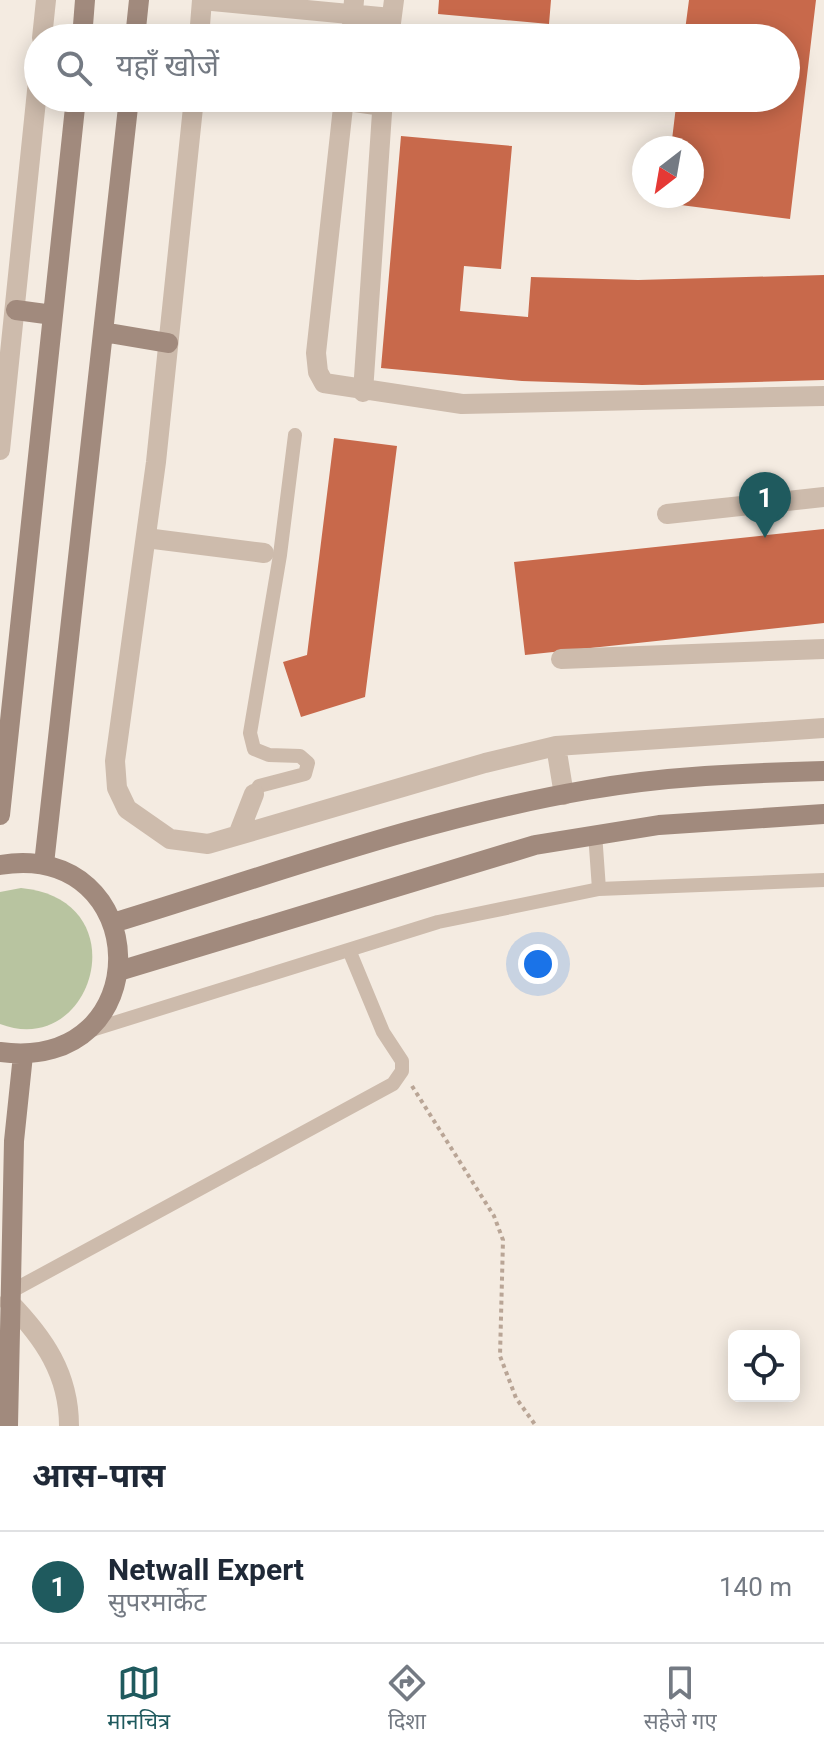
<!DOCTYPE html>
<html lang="hi">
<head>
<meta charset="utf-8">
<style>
	body { margin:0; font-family:Roboto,"Noto Sans Devanagari",sans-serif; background:#f2f2f3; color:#1f2937 }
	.controls { position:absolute; right:24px; bottom:24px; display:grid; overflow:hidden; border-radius:12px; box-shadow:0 4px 20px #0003 }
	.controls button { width:72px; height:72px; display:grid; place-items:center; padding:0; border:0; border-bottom:2px solid #e0e1e3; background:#fff; color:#1f2937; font:40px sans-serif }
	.compass { position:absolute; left:632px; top:136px; width:72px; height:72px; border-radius:50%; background:#fff; box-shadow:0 4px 20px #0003; rotate:211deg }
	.you { position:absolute; left:538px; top:964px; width:28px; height:28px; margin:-20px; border:6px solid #fff; border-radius:50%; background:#1a73e8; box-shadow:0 0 0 12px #1a73e833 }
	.badge { display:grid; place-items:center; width:52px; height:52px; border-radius:50%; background:#1f5a5e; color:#fff; font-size:26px; font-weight:700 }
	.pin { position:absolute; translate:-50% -66px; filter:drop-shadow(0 2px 4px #0008) }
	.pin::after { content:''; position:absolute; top:42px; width:28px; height:24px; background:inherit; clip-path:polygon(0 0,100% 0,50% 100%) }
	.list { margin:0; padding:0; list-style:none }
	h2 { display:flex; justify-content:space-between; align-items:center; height:104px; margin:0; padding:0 32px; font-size:34px }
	h2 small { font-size:26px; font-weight:400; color:#747a83 }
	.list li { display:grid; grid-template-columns:52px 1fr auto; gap:24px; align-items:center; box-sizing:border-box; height:112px; padding:0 32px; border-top:2px solid #e0e1e3 }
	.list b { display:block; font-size:30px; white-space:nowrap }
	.list p { margin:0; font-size:26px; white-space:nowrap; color:#747a83 }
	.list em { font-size:26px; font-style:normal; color:#747a83 }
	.icon { flex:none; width:44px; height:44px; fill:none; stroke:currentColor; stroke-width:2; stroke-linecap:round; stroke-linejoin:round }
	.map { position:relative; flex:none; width:824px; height:1426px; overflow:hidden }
	.search { position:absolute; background:#fff; box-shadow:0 4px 20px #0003; left:24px; right:24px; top:24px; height:88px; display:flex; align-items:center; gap:20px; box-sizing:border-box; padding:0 28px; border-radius:44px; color:#747a83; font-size:30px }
	.sheet { height:216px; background:#fff }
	nav { display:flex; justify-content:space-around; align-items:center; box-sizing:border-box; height:112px; border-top:2px solid #e0e1e3; background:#fff; font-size:22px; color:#747a83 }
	nav a { display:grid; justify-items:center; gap:4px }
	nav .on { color:#1f5a5e }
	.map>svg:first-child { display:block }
	.green { fill:#b8c4a0 }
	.building { fill:#c8694b }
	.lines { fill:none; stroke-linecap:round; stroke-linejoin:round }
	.path { stroke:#b9a596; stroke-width:4; stroke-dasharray:4 4; stroke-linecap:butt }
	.lane { stroke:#cdbbac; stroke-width:14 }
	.street { stroke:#cdbbac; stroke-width:20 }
	.secondary { stroke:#a18a7d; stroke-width:20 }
</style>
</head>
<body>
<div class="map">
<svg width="824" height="1426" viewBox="0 0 824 1426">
	<rect width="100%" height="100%" fill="#f4ebe1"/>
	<path class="green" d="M21 888C140 899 94 1060 0 1024V892Z"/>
	<path class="building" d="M439 0H551L549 24 438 14Z
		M689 0H816L790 219 665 203 666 196H692V148H671L677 98H786V38H684Z
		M401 136 512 146 501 269 464 266 460 311 528 317 531 277 638 280 824 275V380L642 385 522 381 381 368Z
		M334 438 397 446 365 697 301 717 283 662 307 655Z
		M824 529V623L525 655 514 562Z"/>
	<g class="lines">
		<path class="path" d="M412 1086 494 1216 503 1240 500 1356 516 1398 536 1426"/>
		<path class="lane" d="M254 794 259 786 305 774 308 763 300 756 269 755 254 749 250 733 280 555 295 435
			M595 833 599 889
			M85 1032 438 922 599 889 824 880
			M10 1292 393 1084 402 1071V1061L383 1032 349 950"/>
		<path class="street" d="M202 0 391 18
			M42 38 46 0
			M199 38 202 0
			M351 38 354 0
			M389 38 394 0
			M194 98 156 462 115 761 117 788 127 809 170 839 208 844 485 763 556 746 824 728
			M326 98 383 106
			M344 98 316 353 318 372 324 383 462 404 824 396
			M363 392 383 98
			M0 450 38 81
			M667 514 824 497
			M146 538 264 553
			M561 659 824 649
			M556 746 564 795
			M238 835 254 794
			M9 1302C44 1338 69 1374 69 1426"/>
		<path class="secondary" d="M82 38 85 0
			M135 38 139 0
			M16 310 53 315
			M103 332 168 343
			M0 815 76 98
			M44 864 129 98
			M0 865C154 840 161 1073 0 1052
			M113 923C270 875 425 818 587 790 665 776 745 773 824 771
			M119 971 535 845 659 825 824 814
			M8 1426 14 1141 23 1055"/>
	</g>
</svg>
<div class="controls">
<button><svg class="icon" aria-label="locate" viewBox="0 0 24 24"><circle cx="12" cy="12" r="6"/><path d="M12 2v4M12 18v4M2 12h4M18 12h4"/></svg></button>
</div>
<svg class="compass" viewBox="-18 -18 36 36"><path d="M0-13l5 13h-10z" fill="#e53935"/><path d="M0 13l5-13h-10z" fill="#747a83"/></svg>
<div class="you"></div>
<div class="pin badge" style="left:765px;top:538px">1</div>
<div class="search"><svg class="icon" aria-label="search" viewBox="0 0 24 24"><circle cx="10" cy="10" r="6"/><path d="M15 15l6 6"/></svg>यहाँ खोजें</div>
</div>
<section class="sheet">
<h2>आस-पास<small></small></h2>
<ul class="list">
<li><span class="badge">1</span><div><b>Netwall Expert</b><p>सुपरमार्केट</p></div><em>140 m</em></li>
</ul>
</section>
<nav>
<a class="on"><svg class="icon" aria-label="map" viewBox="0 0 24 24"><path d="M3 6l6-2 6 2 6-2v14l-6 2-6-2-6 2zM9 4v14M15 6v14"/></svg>मानचित्र</a>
<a><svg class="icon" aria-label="directions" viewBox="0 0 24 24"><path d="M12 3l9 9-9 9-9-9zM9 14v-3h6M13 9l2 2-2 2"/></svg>दिशा</a>
<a><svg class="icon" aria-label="saved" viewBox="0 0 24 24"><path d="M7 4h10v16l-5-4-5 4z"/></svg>सहेजे गए</a>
</nav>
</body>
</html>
